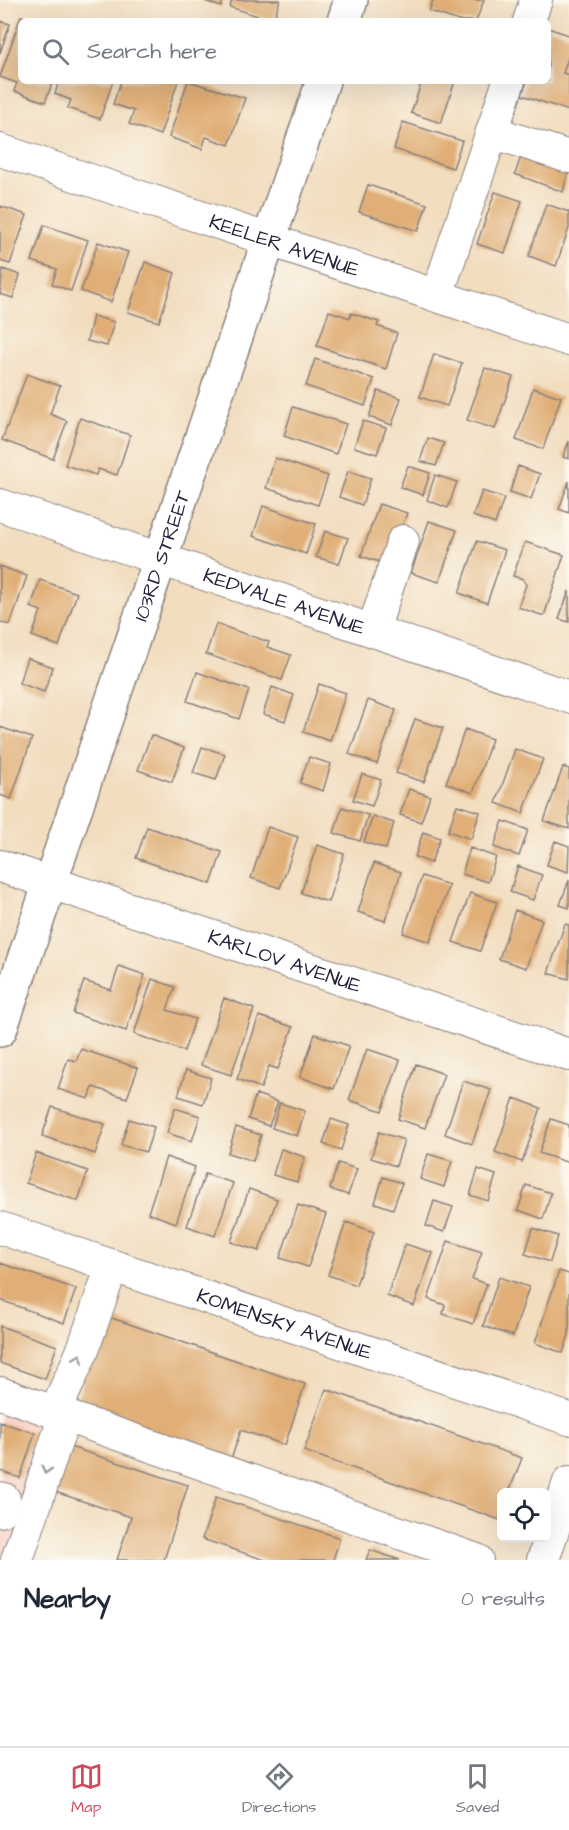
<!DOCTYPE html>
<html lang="en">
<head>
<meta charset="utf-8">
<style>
	body { margin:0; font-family:"Architects Daughter",sans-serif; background:#f6f6f7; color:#1f2937 }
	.controls { position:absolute; right:18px; bottom:18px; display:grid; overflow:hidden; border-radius:9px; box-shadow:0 6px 24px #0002 }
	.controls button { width:54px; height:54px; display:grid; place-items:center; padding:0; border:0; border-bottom:2px solid #e0e1e3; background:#fff; color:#1f2937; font:30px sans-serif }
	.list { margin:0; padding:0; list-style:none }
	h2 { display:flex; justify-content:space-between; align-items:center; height:78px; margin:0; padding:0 24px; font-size:26px }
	h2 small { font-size:20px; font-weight:400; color:#747a83 }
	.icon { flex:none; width:33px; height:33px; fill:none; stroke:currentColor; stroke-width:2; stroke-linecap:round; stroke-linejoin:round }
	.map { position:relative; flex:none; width:569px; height:1560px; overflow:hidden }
	.search { position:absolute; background:#fff; box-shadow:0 6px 24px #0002; left:18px; right:18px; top:18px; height:66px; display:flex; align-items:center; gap:15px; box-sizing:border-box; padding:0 21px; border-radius:9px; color:#747a83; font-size:22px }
	.sheet { height:186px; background:#fff }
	nav { display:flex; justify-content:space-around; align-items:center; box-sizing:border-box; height:84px; border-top:2px solid #e0e1e3; background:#fff; font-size:16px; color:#747a83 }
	nav a { display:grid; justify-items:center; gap:3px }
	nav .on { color:#d1495b }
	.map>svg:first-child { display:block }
	.built { fill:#f7d1c8 }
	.building { fill:#e0ae76 }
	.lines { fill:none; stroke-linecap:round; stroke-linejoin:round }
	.minor-casing { stroke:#8a807d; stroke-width:34 }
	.major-casing { stroke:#8a807d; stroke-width:36 }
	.minor { stroke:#fff; stroke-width:32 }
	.major { stroke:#fff; stroke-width:33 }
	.oneway { stroke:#9c9ca7 }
	.labels { text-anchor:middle; stroke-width:4.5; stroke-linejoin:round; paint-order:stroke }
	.street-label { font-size:20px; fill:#22223b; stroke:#fbf7ec }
</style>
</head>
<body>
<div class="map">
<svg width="569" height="1560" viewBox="0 0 569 1560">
	<rect width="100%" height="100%" fill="#fbf7ec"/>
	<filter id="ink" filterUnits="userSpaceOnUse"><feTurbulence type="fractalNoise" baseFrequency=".0167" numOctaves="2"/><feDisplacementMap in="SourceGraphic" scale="12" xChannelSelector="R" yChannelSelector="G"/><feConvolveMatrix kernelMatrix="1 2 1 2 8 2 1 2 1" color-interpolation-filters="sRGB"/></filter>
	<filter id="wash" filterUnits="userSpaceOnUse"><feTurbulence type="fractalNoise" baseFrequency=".008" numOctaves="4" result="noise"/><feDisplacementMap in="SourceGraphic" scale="24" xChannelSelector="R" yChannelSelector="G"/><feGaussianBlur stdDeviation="1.35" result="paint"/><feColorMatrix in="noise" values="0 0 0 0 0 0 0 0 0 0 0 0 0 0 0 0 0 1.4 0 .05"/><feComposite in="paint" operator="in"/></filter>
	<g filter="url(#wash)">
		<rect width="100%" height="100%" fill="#f2ddbf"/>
		<path class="built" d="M0 1393 65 1415 18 1557 0 1551Z"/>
		<g id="blocks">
			<path class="building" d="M202 0H223L221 7Z
				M232 0H280L273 21 230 7Z
				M433 0H484L476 21H459L429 11Z
				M21 16 36 21H21V81H53L45 102 14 91 17 83 0 77Z
				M0 21 10 24 0 53Z
				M548 28 569 35V55L563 73 569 75V111L522 95 527 81H548Z
				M59 81H113L100 119 68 108 71 100 55 94Z
				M121 81H178L160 135 129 124 134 111 113 104Z
				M188 81 245 98 229 145 206 137 202 149 169 137Z
				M414 81H455L441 123 411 113 421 84Z
				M403 122 462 141 453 168 394 149Z
				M523 151 569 169 563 192 515 174Z
				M368 185 427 204 418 231 359 212Z
				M495 192 522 201 505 253 477 244Z
				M546 204 569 212V228L556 266 529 256Z
				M0 206 27 215 10 264 0 261Z
				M44 225 88 240 71 291 52 284 57 269 32 261Z
				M98 242 128 252 111 302 81 291Z
				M145 262 175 273 159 322 128 312Z
				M3 269 20 275 13 298 0 294Z
				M329 311 350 318 351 313 379 322 377 326 397 333 386 369 317 346Z
				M93 316 114 322 107 346 87 341Z
				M434 354 462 363 447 406 420 397Z
				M315 359 374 379 365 406 306 386Z
				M485 368 513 377 495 429 467 420Z
				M27 374 60 386 50 414 67 421 53 459 2 440Z
				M533 388 561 397 543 449 516 440Z
				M378 391 401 398 392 425 369 417Z
				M293 407 346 424 336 454 284 436Z
				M80 418 130 435 117 475 98 469 96 475 65 465Z
				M363 421 386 428 377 454 354 447Z
				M428 438 444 443 436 466 420 461Z
				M569 441V459L563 457Z
				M275 458 328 476 318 505 266 488Z
				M408 466 430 473 423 495 400 487Z
				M518 466 540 474 531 499 510 492Z
				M348 471 371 478 362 505 339 497Z
				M435 475 457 482 448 508 427 500Z
				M569 481V513L559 509Z
				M482 491 504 498 495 524 473 516Z
				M379 504 407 513 389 565 361 556Z
				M263 506 316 524 306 554 253 536Z
				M429 521 457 530 439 582 411 573Z
				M325 531 348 538 339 564 316 557Z
				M477 541 505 550 487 603 459 593Z
				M525 542 564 555 544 616 518 607 526 585 523 579 513 576Z
				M0 566 27 576 10 625 0 622Z
				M40 580 77 593 59 646 32 636 41 611 31 607Z
				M569 591V622L559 619Z
				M216 624 269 642 267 647 291 655 282 680 206 654Z
				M27 658 53 667 44 692 19 683Z
				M197 672 249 690 239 719 187 701Z
				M319 684 346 693 330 741 303 732Z
				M272 687 294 695 285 721 263 714Z
				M368 700 396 710 377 764 349 754Z
				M415 719 443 728 424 782 396 773Z
				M0 727 32 738 11 799 0 795Z
				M465 729 492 739 473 793 446 783Z
				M151 735 184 748 172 782 138 770Z
				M202 747 225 754 216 780 193 773Z
				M515 749 543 759 523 813 496 803Z
				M309 757 331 764 323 791 300 783Z
				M563 767 569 769V829L544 821Z
				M362 774 381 780 372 806 353 800Z
				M409 789 430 796 421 822 400 815Z
				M457 805 480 812 471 839 448 831Z
				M342 807 368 815 360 841 334 833Z
				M373 816 394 823 386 849 364 842Z
				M503 821 528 830 519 856 494 847Z
				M147 827 222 852 211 884 136 858Z
				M268 827 298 837 280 888 251 878Z
				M423 832 440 838 431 863 415 857Z
				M555 841 569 846 568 872 547 865Z
				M317 845 344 854 328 902 301 893Z
				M470 848 496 857 488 882 462 874Z
				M374 863 401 872 385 921 358 912Z
				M518 866 542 875 533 900 510 892Z
				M422 876 449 885 430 942 403 933Z
				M569 880V908L560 905Z
				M470 893 497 902 480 951 453 942Z
				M515 910 542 920 526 968 499 959Z
				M565 924 569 925V979L548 973Z
				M119 966 145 975 126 1031 73 1013 84 981 111 990Z
				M152 979 175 987 167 1010 195 1019 184 1051 134 1034Z
				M224 998 254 1009 231 1075 201 1065Z
				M259 1016 293 1027 278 1069 269 1066 261 1088 237 1079Z
				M315 1034 349 1046 334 1089 300 1077Z
				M81 1049 138 1068 127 1098 93 1087 89 1099 58 1089 68 1059 76 1061Z
				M367 1049 400 1060 382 1111 349 1100Z
				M416 1064 444 1074 425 1128 398 1119Z
				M186 1070 211 1078 203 1104 178 1096Z
				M463 1081 491 1090 472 1144 445 1134Z
				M256 1094 278 1102 269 1126 248 1119Z
				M514 1098 541 1108 522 1162 495 1152Z
				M280 1103 305 1111 297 1136 272 1128Z
				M52 1107 105 1124 95 1154 42 1136Z
				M175 1108 200 1116 192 1141 167 1133Z
				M129 1119 154 1127 146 1152 121 1145Z
				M331 1119 349 1125 341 1150 323 1144Z
				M551 1119 569 1125V1163L539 1153Z
				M236 1127 261 1135 253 1161 228 1153Z
				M379 1132 404 1140 396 1166 371 1158Z
				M281 1149 305 1157 297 1182 273 1175Z
				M36 1153 88 1171 78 1201 26 1183Z
				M428 1154 452 1161 444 1187 420 1179Z
				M166 1157 195 1167 176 1223 148 1213Z
				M338 1163 357 1169 348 1195 330 1189Z
				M478 1169 496 1175 488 1201 470 1195Z
				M205 1174 233 1183 215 1236 187 1226Z
				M383 1177 402 1183 393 1209 375 1203Z
				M526 1185 551 1193 543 1219 518 1210Z
				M249 1189 277 1199 259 1251 231 1242Z
				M434 1201 453 1207 444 1232 426 1226Z
				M298 1205 326 1214 308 1267 280 1258Z
				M346 1222 374 1232 356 1285 328 1275Z
				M533 1228 558 1236 550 1262 525 1254Z
				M448 1241 482 1252 472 1279 487 1284 473 1324 443 1314 445 1305 428 1299Z
				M405 1244 433 1253 414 1306 387 1296Z
				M0 1263 76 1289 64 1323 0 1300Z
				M559 1271 569 1274V1335L563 1353 535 1343Z
				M499 1277 529 1287 513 1336 483 1326Z
				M106 1316 305 1384 285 1445 241 1430 229 1465 73 1411Z
				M0 1326 57 1346 45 1379 0 1363Z
				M326 1389 522 1458 509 1492H502L500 1520 304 1451Z
				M0 1422 35 1433 20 1478 0 1471Z
				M61 1444 188 1485 164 1560H117L131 1517 46 1489Z
				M216 1497 340 1538 333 1560H265L202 1539Z
				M370 1550 400 1560H366Z"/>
		</g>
	</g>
	<g filter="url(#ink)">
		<use href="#blocks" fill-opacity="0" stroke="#8a807d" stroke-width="1.5"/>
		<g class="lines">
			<defs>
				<g id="minor">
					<path d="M529 21 536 0"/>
					<path d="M492 132 569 157"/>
					<path id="s1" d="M0 150 569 340"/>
					<path d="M437 296 509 81"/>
					<path id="s2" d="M0 505 569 697"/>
					<path d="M373 630 403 541"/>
					<path id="s3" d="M0 866 569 1055"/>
					<path id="s4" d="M0 1228 569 1419"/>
					<path d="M0 1393 477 1560"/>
					<path d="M55 1412 82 1352 112 1266"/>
					<path d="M0 1498 4 1499 0 1511"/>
					<path d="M17 1560 65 1415"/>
					<path d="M543 1560 569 1482"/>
				</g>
				<g id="major">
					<path d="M344 21 351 0"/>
					<path id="s5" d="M0 1030 323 81"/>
				</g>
			</defs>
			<use href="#minor" class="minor-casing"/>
			<use href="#major" class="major-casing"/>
			<use href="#minor" class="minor"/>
			<use href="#major" class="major"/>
		</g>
		<defs><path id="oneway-chevron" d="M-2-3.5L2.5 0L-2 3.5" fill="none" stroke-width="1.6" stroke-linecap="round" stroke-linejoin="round" transform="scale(1.5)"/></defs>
		<g class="oneway">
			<use href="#oneway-chevron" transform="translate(79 1358) rotate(-67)"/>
			<use href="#oneway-chevron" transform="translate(46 1470) rotate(108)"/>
		</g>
	</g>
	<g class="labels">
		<g class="street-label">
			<text dy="7" stroke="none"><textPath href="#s1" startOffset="300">KEELER AVENUE</textPath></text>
			<text dy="7" stroke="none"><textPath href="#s5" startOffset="501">103RD STREET</textPath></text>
			<text dy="7" stroke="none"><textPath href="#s2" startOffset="300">KEDVALE AVENUE</textPath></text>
			<text dy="7" stroke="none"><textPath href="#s3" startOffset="300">KARLOV AVENUE</textPath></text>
			<text dy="7" stroke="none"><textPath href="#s4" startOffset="300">KOMENSKY AVENUE</textPath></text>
		</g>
	</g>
</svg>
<div class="controls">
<button><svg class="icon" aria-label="locate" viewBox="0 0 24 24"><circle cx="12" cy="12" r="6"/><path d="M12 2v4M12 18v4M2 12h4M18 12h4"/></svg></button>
</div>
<div class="search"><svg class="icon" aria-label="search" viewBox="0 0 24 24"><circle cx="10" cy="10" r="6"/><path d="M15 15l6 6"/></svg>Search here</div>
</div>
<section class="sheet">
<h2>Nearby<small>0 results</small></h2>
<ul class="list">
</ul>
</section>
<nav>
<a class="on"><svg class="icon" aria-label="map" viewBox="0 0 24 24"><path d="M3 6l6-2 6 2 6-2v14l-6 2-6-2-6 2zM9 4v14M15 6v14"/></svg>Map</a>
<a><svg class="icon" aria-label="directions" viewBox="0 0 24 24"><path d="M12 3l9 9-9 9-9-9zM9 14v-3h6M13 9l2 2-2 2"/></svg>Directions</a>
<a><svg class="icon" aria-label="saved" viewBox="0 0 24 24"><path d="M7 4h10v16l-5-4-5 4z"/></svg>Saved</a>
</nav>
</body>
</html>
